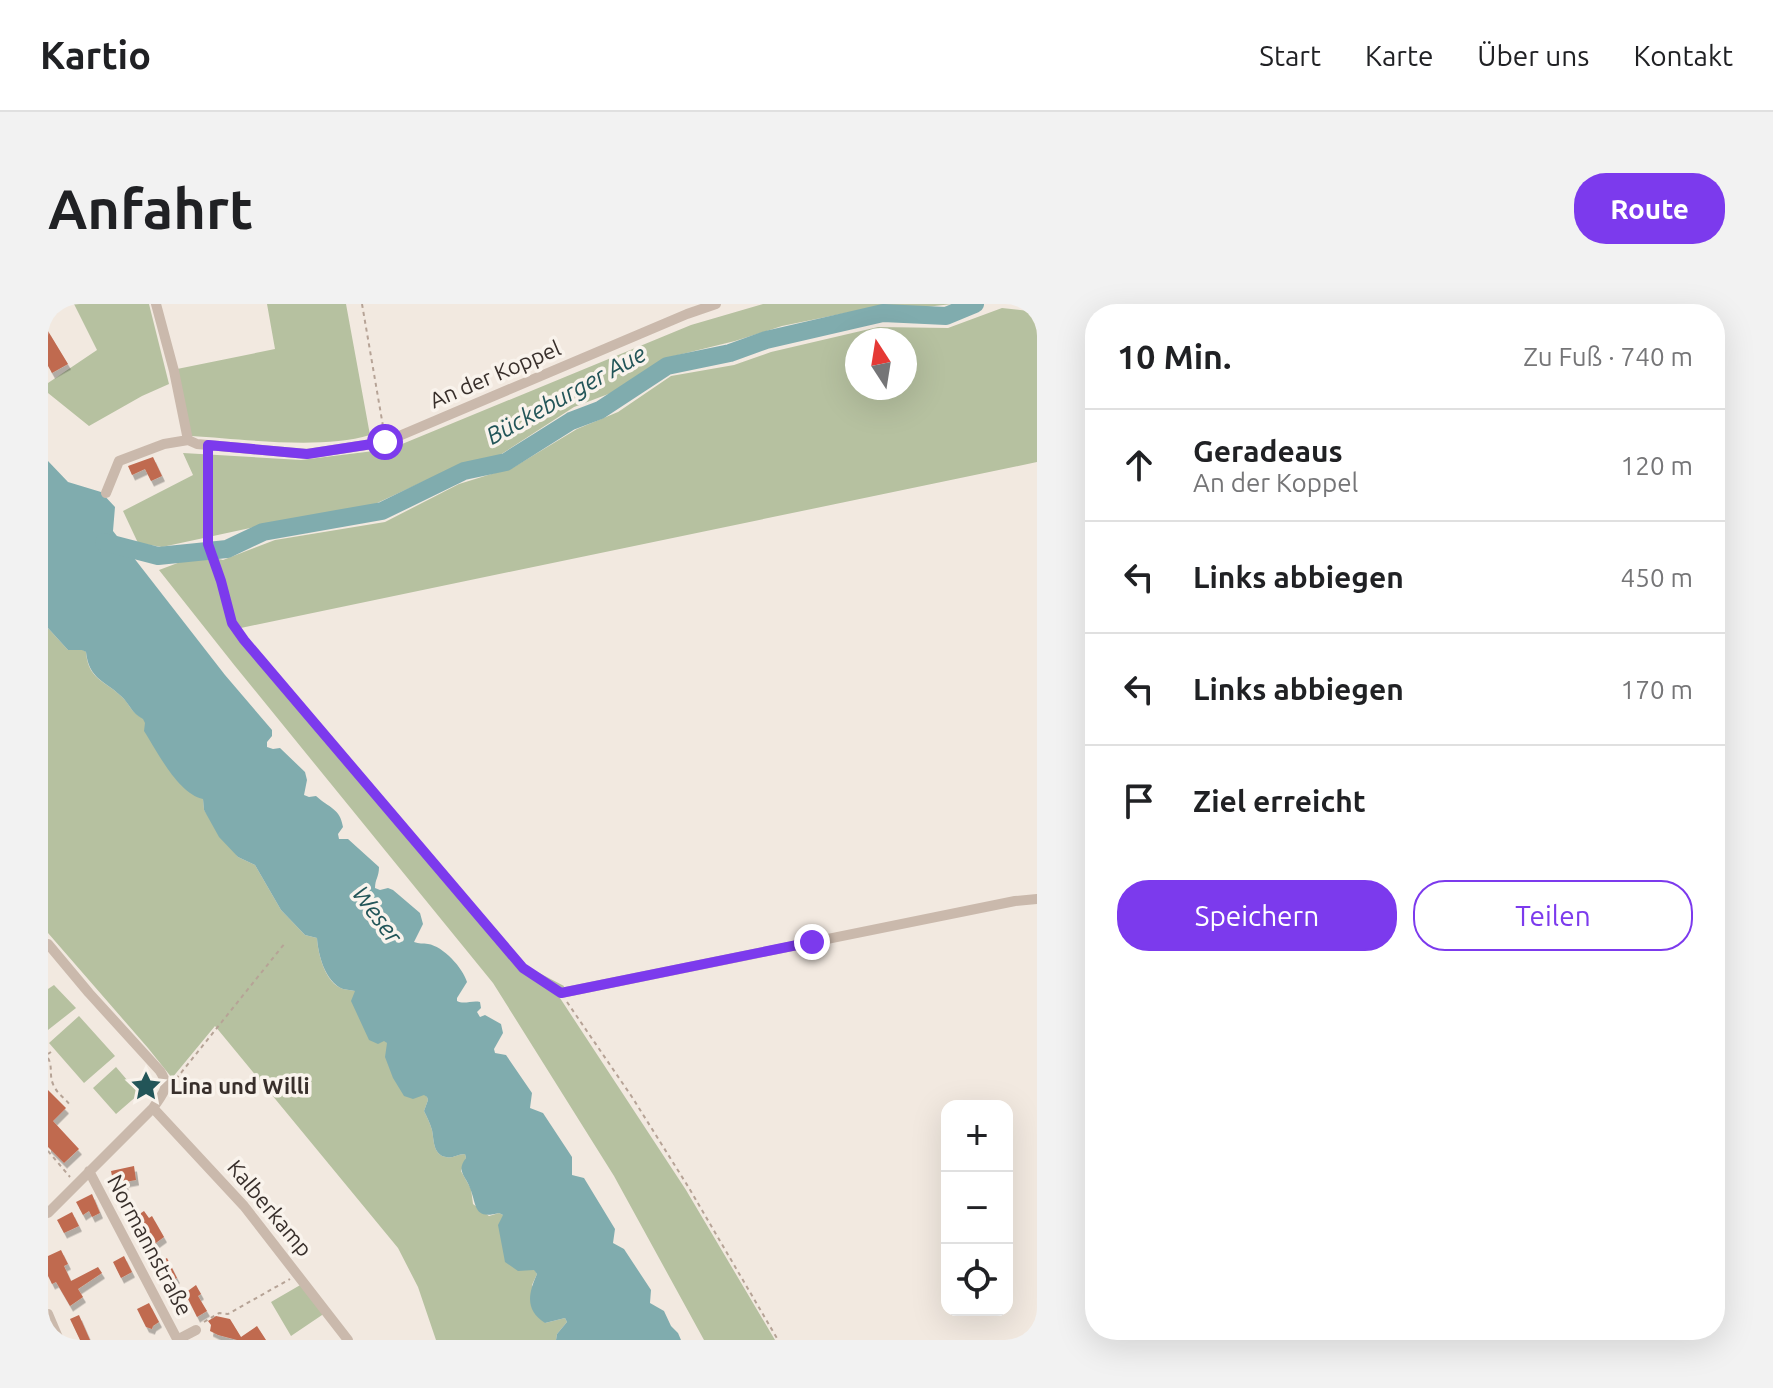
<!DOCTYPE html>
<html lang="de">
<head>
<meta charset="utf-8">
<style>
	body { margin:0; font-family:Ubuntu,sans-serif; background:#f2f2f2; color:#202124 }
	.controls { position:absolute; right:24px; bottom:24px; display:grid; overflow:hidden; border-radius:16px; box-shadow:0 8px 32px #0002 }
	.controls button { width:72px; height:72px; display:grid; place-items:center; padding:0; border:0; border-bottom:2px solid #e0e0e0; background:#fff; color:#202124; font:40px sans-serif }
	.compass { position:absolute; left:797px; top:24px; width:72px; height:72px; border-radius:50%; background:#fff; box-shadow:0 8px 32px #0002; rotate:348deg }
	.stop { position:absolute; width:24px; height:24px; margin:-18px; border:6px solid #7c3aed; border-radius:50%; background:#fff }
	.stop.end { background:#7c3aed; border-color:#fff; box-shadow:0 2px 8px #0008 }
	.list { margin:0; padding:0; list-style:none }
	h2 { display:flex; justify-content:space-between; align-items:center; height:104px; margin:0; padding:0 32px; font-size:34px }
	h2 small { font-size:26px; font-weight:400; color:#757577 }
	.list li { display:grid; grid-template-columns:52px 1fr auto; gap:24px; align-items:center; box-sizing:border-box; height:112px; padding:0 32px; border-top:2px solid #e0e0e0 }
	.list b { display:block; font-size:30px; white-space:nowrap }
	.list p { margin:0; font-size:26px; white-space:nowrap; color:#757577 }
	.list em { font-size:26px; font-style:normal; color:#757577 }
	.actions { display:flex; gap:16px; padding:24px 32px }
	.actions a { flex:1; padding:18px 0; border:2px solid #7c3aed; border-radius:32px; text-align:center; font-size:28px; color:#7c3aed }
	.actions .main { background:#7c3aed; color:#fff }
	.icon { flex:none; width:44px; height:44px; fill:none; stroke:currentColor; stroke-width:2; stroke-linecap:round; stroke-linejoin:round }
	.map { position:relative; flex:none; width:989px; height:1036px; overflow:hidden; border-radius:32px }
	header { display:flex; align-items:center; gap:48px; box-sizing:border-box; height:112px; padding:0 40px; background:#fff; border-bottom:2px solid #e0e0e0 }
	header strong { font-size:38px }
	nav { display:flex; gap:44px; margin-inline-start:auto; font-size:28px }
	.intro { display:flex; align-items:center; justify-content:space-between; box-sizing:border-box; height:192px; padding:0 48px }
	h1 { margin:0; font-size:56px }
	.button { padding:20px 36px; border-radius:32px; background:#7c3aed; color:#fff; font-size:28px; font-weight:700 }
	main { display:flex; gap:48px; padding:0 48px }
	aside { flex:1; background:#fff; border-radius:32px; box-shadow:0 8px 32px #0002 }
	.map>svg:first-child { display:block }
	.green { fill:#b6c1a0; fill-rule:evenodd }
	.water { fill:#80acae }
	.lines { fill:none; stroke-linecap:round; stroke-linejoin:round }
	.river { stroke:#80acae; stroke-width:18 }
	.building { fill:#c06a50; filter:url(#shadow) }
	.path { stroke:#b6a396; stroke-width:2; stroke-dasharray:4 4; stroke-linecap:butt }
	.minor { stroke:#cab9ac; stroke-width:10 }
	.route { stroke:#7c3aed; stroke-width:10 }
	.labels { text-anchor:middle; stroke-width:7; stroke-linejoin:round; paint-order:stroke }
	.street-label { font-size:22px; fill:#382f2b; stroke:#f9f3ec }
	.poi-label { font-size:22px; font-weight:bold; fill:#382f2b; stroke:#f9f3ec; text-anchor:start }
	.water-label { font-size:24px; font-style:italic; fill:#225558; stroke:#f9f3ec }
</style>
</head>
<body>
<header>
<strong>Kartio</strong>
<nav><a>Start</a><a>Karte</a><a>Über uns</a><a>Kontakt</a></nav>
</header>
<div class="intro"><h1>Anfahrt</h1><a class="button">Route</a></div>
<main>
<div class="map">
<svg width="989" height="1036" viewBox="0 0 989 1036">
	<defs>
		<filter id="shadow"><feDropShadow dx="3" dy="5.5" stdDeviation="0" flood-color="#0004"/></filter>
	</defs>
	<rect width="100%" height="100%" fill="#f2e9e0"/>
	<path class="green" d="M26 0H101L121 80 94 92 41 122 0 89V79L49 46Z
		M219 0H298L322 131C272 146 196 135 143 132L129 65 227 45Z
		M715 0H904L878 3H827L734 22 687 37 622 53 563 89 526 103 452 151 411 161 327 200 244 215 114 243 90 239 75 207 145 171 135 149 253 156 342 145 643 21Z
		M954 4 989 8V158L188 325 478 662 516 682 512 694 638 886 727 1036H656L566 872 445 679 187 362 111 266 135 257 163 253 175 256 227 236 337 218 411 180 466 163 529 125 570 108 623 72 686 61 723 48 830 23 900 24ZM809 36H857V84H809Z
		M0 324 20 346H35L38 348C40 375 56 376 73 392 82 400 83 409 95 414L155 494 156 506 190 553 207 561 233 606 257 631 269 634C270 650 277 679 295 685 299 686 303 686 307 687V691L340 740V745L379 793 380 796 376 807C379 813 382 819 384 826 386 836 385 851 398 853 404 855 410 850 417 850L418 854 413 867 423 885 425 900 441 912 451 909 455 911 489 970 484 981 497 1019 517 1014 519 1018 509 1030 508 1036H388L370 983 350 944 167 722 124 774 100 744 0 629Z
		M6 681 28 704 0 726V685Z
		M31 712 67 752 36 779 1 739Z
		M68 763 91 790 68 810 45 784Z
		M254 980 277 1009 243 1032 223 998Z"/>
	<path class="water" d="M0 157 20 178 53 188 67 203 65 227 177 371 224 426V432L219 438V443L225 445 232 444 257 468 259 476 256 491 261 493 268 492C281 504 292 504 295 523L290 530 291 535H300L331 563C331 573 327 575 327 584L332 586 340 584 345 586 372 609 375 620 366 638C371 640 375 639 380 640 395 642 415 664 419 678L409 694V697C416 701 424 696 432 698L433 704 429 708 432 713 437 711 453 720 455 729 446 745 447 749 458 751 484 789 482 804 495 809 524 853V871L536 874 567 925 565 939 576 945 603 986 602 999 616 1007 623 1022 630 1029 633 1036H508L509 1030 519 1018 517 1014 497 1019C477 1006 480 990 489 970L486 966 470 967 457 958 450 921 455 911 451 909C425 916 429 901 422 884 417 871 408 867 418 854L417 850C410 850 404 855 398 853 385 851 386 836 384 826 382 819 379 813 376 807L380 796 379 793 376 791 365 795 356 792 345 774 337 753 339 739 336 737 330 740 321 736 303 697 307 687C303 686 299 686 295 685 277 678 270 650 269 634L257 631 233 606 207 561 190 553 171 533 156 506 155 495C130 490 109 447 96 427L97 419 95 415C83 409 82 400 73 392 56 376 41 375 38 348L34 346H20L0 324Z"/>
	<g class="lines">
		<path class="river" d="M56 238 110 252 179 245 215 228 334 207 416 167 458 158 523 117 552 106 619 62 682 49 718 36 835 9 898 12 927 0"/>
	</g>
	<path class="building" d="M0 27 20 60 4 69 0 62Z
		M105 153 114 172 103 177 97 165 84 171 80 162Z
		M0 786 18 804 5 817 31 845 16 859 0 843Z
		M86 862 88 876 77 878 81 895 69 897 63 867Z
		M44 890 52 909 44 913 41 907 35 911 28 898Z
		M96 907 101 914 104 912 116 933 105 941 87 913Z
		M24 908 31 922 16 929 9 916Z
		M13 946 20 960 16 962 23 977 50 963 54 969 30 985 35 993 22 1002 8 978 4 980 0 972V952Z
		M76 952 84 968 73 974 65 958Z
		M119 954 129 974 116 980 106 961Z
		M148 981 153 990 150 992 159 1007 149 1013 137 989Z
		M101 999 111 1018 105 1022 104 1025 98 1023 89 1005Z
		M31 1011 42 1036H32L22 1015Z
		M168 1012 182 1015 193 1033 209 1022 218 1036H189L170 1031 162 1027 163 1021 160 1017Z"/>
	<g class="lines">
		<path class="path" d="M314 0 336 128
			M160 150V240L173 277 184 319 196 336 475 664 503 683
			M519 698 584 793 641 884 730 1036
			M0 750 3 748
			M0 754C5 763 1 771 5 780 9 790 17 794 22 801
			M128 775 237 639
			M0 847 22 873
			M156 1018 171 1009 180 1010 242 975"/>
		<path class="minor" d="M108 0 126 67 140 136 149 140 259 150 337 138 639 10 668 0
			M58 189 71 157 116 140 140 136
			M0 640 41 689 112 767C123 784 115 789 105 804L0 909
			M513 689 967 597 989 595
			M105 804 196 902 300 1036
			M41 867 128 1033
			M0 1010 11 1036
			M129 1036 148 1026"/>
	</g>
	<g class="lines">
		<path class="route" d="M337 138 259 150 160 141V240L173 277 184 319 196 336 475 664 513 689 764 638"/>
	</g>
	<defs>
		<symbol id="sight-bare" viewBox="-9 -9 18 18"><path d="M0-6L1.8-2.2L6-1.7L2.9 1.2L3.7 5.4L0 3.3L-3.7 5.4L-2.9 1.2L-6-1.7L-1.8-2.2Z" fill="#225558" stroke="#f9f3ec" stroke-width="2.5" paint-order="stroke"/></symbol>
	</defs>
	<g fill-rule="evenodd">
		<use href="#sight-bare" x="76" y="760" width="44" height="44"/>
	</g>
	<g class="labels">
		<g class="street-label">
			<text transform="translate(447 70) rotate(-23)" y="8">An der Koppel</text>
			<text transform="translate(222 904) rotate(50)" y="8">Kalberkamp</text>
			<text transform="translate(102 941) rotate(62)" y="8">Normannstraße</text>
		</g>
		<g class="poi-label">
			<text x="122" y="790">Lina und Willi</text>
		</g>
		<g class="water-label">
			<text transform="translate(518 91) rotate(-29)" y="8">Bückeburger Aue</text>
			<text transform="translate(329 611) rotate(53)" y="8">Weser</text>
		</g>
	</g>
</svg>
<div class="controls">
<button>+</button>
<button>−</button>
<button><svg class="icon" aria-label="locate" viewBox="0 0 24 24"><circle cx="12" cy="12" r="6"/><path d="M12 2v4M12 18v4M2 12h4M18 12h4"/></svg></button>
</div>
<svg class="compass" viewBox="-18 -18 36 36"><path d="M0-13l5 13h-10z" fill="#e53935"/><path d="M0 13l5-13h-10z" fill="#757577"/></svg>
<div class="stop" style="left:337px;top:138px"></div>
<div class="stop end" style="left:764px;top:638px"></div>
</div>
<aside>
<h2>10 Min.<small>Zu Fuß · 740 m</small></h2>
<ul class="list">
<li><svg class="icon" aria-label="ahead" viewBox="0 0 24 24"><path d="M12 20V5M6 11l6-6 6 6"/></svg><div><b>Geradeaus</b><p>An der Koppel</p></div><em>120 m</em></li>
<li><svg class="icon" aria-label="left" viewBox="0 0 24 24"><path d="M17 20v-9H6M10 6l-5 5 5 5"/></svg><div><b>Links abbiegen</b></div><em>450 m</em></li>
<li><svg class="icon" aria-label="left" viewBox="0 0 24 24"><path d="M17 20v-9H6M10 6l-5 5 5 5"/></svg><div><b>Links abbiegen</b></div><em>170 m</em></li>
<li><svg class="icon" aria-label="arrive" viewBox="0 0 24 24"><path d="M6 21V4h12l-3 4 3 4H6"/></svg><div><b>Ziel erreicht</b></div></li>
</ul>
<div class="actions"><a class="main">Speichern</a><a>Teilen</a></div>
</aside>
</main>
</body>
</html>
